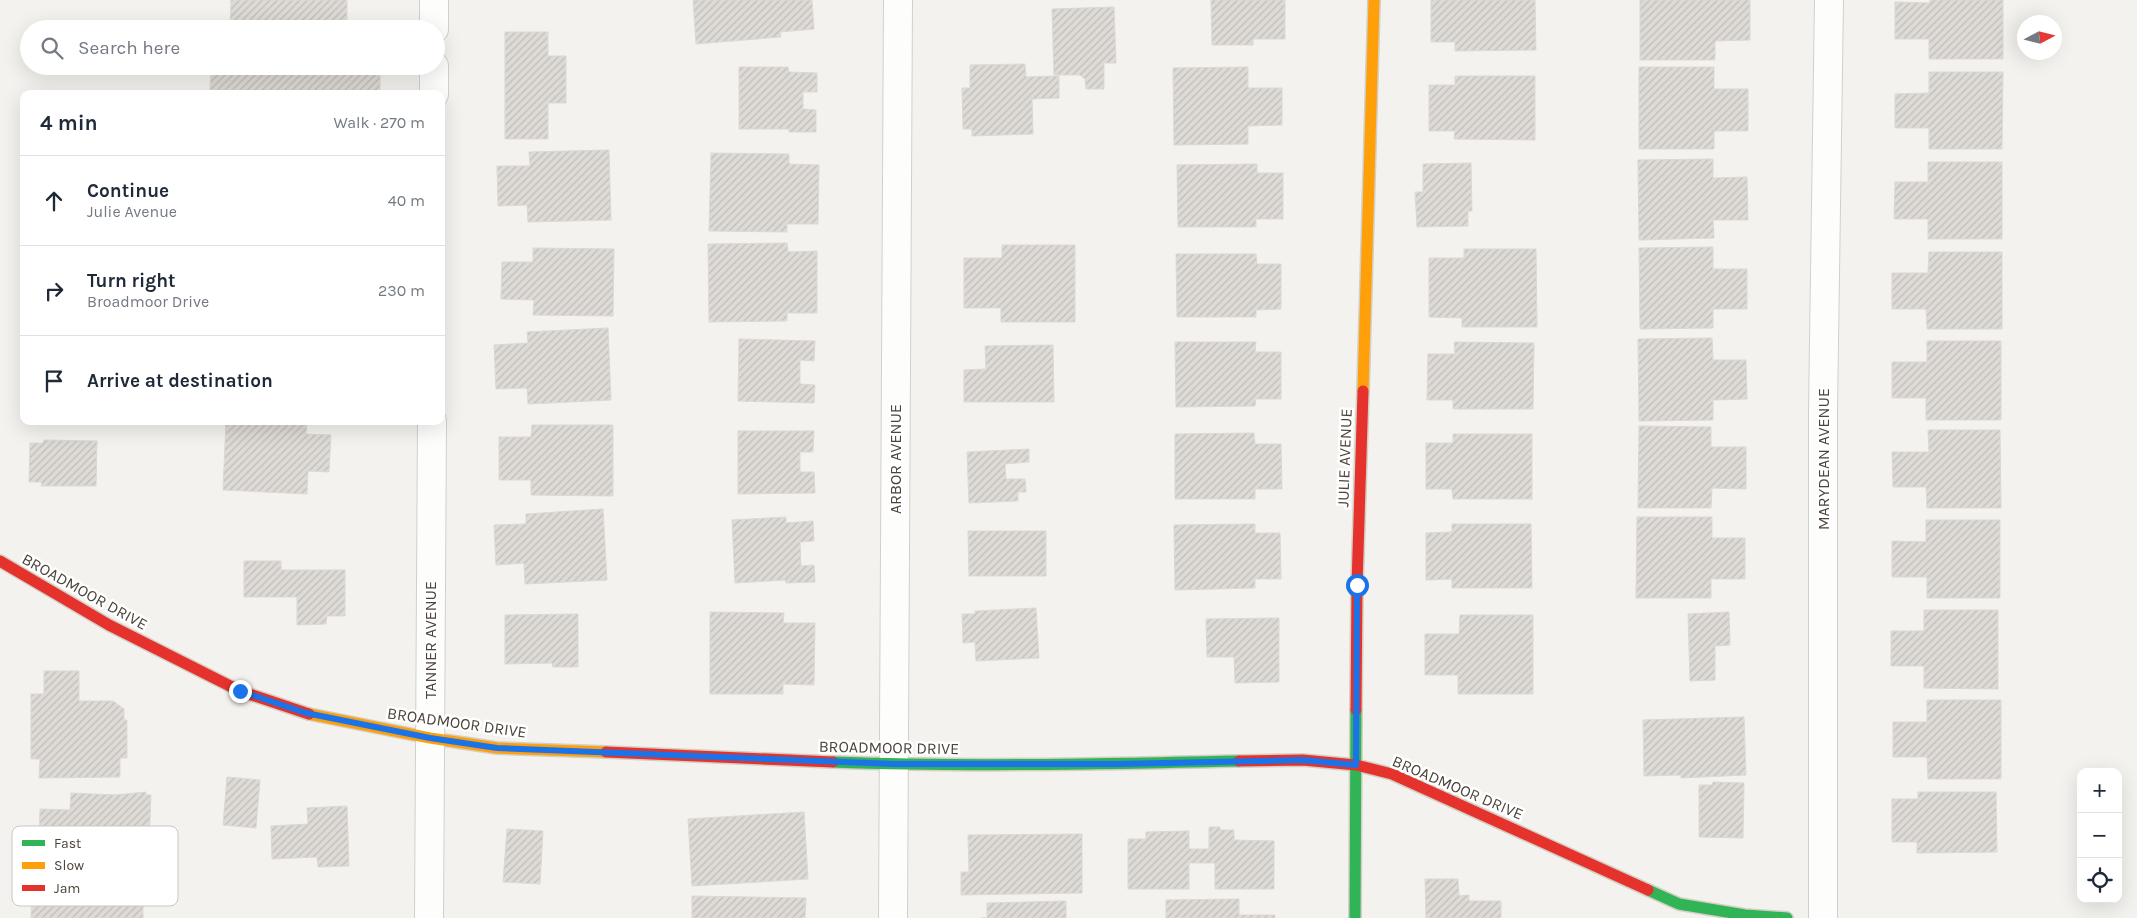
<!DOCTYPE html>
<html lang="en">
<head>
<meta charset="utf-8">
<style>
	body { margin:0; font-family:Karla,sans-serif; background:#f2f2f3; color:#1f2937 }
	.controls { position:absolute; right:15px; bottom:15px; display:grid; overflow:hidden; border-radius:10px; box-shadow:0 5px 20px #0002 }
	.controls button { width:45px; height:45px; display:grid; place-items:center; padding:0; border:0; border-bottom:1px solid #e0e1e3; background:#fff; color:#1f2937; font:25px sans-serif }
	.compass { position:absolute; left:2017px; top:15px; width:45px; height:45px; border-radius:50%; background:#fff; box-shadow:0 5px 20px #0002; rotate:83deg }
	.stop { position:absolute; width:15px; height:15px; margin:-11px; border:4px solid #1a73e8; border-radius:50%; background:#fff }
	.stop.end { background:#1a73e8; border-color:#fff; box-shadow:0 1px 5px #0008 }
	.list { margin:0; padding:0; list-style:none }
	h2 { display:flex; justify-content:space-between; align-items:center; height:65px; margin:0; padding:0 20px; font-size:21px }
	h2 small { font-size:16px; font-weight:400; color:#747a83 }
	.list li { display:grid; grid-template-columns:32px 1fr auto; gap:15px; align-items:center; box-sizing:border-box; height:90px; padding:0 20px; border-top:1px solid #e0e1e3 }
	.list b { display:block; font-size:19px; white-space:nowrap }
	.list p { margin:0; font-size:16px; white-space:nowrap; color:#747a83 }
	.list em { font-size:16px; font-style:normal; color:#747a83 }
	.icon { flex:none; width:28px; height:28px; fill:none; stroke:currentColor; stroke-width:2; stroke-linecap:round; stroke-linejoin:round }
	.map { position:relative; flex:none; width:2137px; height:918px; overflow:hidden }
	.search { position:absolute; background:#fff; box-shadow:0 5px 20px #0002; left:20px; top:20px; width:425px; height:55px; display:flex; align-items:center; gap:12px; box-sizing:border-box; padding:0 18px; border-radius:28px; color:#747a83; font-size:19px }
	.panel { position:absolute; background:#fff; box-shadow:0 5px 20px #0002; left:20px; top:90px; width:425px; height:335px; border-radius:10px }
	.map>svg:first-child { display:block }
	.building { fill:url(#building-hatch); stroke:#dcd9d4 }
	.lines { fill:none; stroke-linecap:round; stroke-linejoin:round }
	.street-casing { stroke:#d2d0cb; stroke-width:30 }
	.fast-casing { stroke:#d3cfc5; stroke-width:14 }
	.slow-casing { stroke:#d3cfc5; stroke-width:14 }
	.jam-casing { stroke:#d3cfc5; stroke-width:14 }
	.street { stroke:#fdfdfc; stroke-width:28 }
	.fast { stroke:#30b455; stroke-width:11 }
	.slow { stroke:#ff9f0a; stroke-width:11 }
	.jam { stroke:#e5322d; stroke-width:11 }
	.route { stroke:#1a73e8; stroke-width:6 }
	.labels { text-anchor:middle; stroke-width:5; stroke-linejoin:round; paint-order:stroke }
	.street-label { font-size:16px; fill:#4b4439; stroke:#fff }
	.key { fill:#fff; stroke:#c9c7c4; stroke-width:1 }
	.key-label { font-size:14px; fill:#4b4439 }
</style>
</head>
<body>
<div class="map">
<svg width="2137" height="918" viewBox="0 0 2137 918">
	<defs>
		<pattern id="building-hatch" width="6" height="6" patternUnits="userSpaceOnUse" patternTransform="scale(1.25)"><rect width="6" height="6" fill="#dedbd6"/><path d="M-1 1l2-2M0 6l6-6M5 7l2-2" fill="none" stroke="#c0bdb8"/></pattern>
	</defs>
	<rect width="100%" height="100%" fill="#f4f2ee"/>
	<path class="building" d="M231 0H347V27L230 29Z
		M693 0H812L814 29 780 32 781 37 696 44Z
		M1211 0H1285V39H1253V45H1212Z
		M1431 0H1535L1536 50 1455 51V42H1431Z
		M1640 0H1750V40L1715 41V60H1640Z
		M1930 0H2003V59H1929V39H1895V2L1930 3Z
		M1114 7 1116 63H1104V89H1086L1085 79 1080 75H1054L1052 9Z
		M505 32H548V56H566V103H548V139H505Z
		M1025 64 1026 77 1059 76V98L1032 99 1033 134 972 136V129H963L962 88H970V65Z
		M211 66H380V94H247V90H210Z
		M739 67H788L789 72 817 73V92H803V109L816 110V132H789V129H739Z
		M1248 67V88H1282V125L1248 126V144L1174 145 1173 68Z
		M1639 67H1714V89H1748V131H1714V149H1639Z
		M1929 72H2003L2002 149H1929V128H1895V94L1929 93Z
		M1455 76H1535V140L1454 139 1455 131H1429V85H1455Z
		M609 150 611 220 528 222 527 205 498 206 497 166H530L529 152Z
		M711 153 789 154V164L819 165 818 224H787V232L709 231Z
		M1713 159V178L1747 177 1748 220H1713L1714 238 1639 240 1638 160Z
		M1928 162H2002V239H1928V219H1894L1895 182H1928Z
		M1471 163 1472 211H1468V226L1417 227 1415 192H1423V164Z
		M1257 164V173H1283V219H1256V227H1178L1177 165Z
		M787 243 788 252 817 251V313H787V321L709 322 708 244Z
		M1002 245H1075V322H1001V308H964V258H1002Z
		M1713 247V269H1747V309H1713V328L1640 329 1639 248Z
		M533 248 614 249 613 316 533 315 534 300 501 299 502 262H533Z
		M1464 249H1536L1537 327H1462V318L1429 317V258H1464Z
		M1929 252H2002V329H1927L1926 309H1892V273H1928Z
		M1176 254H1256L1257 264H1281V309L1256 310V317H1177Z
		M608 328 611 400 528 404 527 388 496 389 494 345 528 343 527 332Z
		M1712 338 1713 360H1746L1747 399 1713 400V420L1639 421 1638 339Z
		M739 339 815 341 814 361 800 360V384L815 385 814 403 738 401Z
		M1927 341H2001V420H1926V398H1892V362H1927Z
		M1175 342H1256L1255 352H1281V399H1256L1255 406 1176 407Z
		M1454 342 1534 343 1533 409H1453V400H1427L1428 354H1455Z
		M1053 345 1054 402H964V370L986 369 985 346Z
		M226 421H307L306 434 331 435 329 472 308 471 307 494 223 490Z
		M532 425H613V496L531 495V480H499V437H531Z
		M1639 426 1711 427V447H1746V489L1712 488 1711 508H1638Z
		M1928 430H2000L2001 508H1927L1926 487H1893L1892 452H1929Z
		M738 431H814L813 452H800V472H814L815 493 738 494Z
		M1254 433 1255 444H1281L1282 489H1255V499H1175V434Z
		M1453 434H1532V499H1453L1452 489H1426V443H1453Z
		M44 440 97 441 96 486H41L42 482H29L30 443H43Z
		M1029 449V462L1005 464 1006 479H1025L1026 492H1018V501L969 503 967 452Z
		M603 509 607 580 525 584 524 563 496 565 494 525 526 524V514Z
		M786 517V523L813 521 814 541 800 542 801 566 814 565 815 582 786 583 785 580 735 583 732 520Z
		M1637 517H1712V538H1745V579H1711V598H1636Z
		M1926 520H2000V598H1927V577H1892V541L1926 542Z
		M1255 524V533H1280L1281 579H1255V588L1175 590 1174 525Z
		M1452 524H1531L1532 588H1452V579L1426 580V533L1452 532Z
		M968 531H1046V576H969Z
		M244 561H281V570H345V616H327L326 624 297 625V597H244Z
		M1036 608 1039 658 976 661 975 642 963 643 962 614H975V611Z
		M1924 610H1998V689L1924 688V666H1891V631H1924Z
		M710 612 784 613 783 623H815L814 685 783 684V694H710Z
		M1729 612 1730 645 1715 646V680L1690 681 1688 614Z
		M578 614V667H553L552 663 505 664V615Z
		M1460 615H1533V694H1458V675H1425V634H1459Z
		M1279 618V682L1235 683 1234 657H1207L1206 619Z
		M44 671H79V701H113L124 709V720H127V758H120V777L39 778 40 759H31V694H44Z
		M1927 700H2001V779H1928L1927 757H1893V722H1927Z
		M1744 717 1746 775 1681 778V775L1644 776 1643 720Z
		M227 777 260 780 256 828 223 825Z
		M1713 782 1744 783 1743 838 1699 837V785H1712Z
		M146 792V795H151L148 866 67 864V851L39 850 40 809 70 810 71 793 116 795Z
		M1918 792H1996L1997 852 1917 853V842H1892V799H1918Z
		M347 806 349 866 318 867 317 857 272 859 271 826 308 824 307 808Z
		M804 812 808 879 692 886 688 819Z
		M1209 827H1220V830H1234V840L1274 841V889H1215V863H1189V889H1128V839H1146V832L1189 831V849H1209Z
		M507 829 543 831 540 884 503 882Z
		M1082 834V893L961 895V872H969L968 835Z
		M63 873 143 874V918H31L32 887H63Z
		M1425 879H1458L1459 896 1469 895V901H1501V918H1426Z
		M692 896 806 898 805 918H692Z
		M1239 899V915H1275V918H1166V900Z
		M1066 901V918H981H987V903Z"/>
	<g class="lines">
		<defs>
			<path id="street" d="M434 29V0
				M434 94V66
				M429 918 432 421
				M893 918 898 0
				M1823 918V411L1829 0"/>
			<path id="fast" d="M833 762C968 767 1104 764 1239 761
				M1648 890 1679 904 1745 915 1787 918
				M1355 918 1356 710"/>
			<path id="slow" d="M1363 391 1374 0
				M309 714 430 738 497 748 606 752"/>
			<path id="jam" d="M0 561 109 625 240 691 309 714
				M1356 710 1357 585 1363 391
				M606 752 833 762
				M1239 761 1303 760 1356 765 1392 774 1648 890"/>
		</defs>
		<use href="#street" class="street-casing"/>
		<use href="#fast" class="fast-casing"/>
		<use href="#slow" class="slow-casing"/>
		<use href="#jam" class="jam-casing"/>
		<use href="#street" class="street"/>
		<use href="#fast" class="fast"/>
		<use href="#slow" class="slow"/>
		<use href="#jam" class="jam"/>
	</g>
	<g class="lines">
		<path class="route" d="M240 691 306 713 430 738 497 748 894 764H1116L1303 760 1356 765 1357 585"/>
	</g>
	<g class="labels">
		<g class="street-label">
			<text transform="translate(1344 458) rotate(-88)" y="6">JULIE AVENUE</text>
			<text transform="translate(895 459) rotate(-90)" y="6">ARBOR AVENUE</text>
			<text transform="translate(1823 459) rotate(-90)" y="6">MARYDEAN AVENUE</text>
			<text transform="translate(85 591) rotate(29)" y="6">BROADMOOR DRIVE</text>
			<text transform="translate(430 640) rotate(-90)" y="6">TANNER AVENUE</text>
			<text transform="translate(457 722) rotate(8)" y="6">BROADMOOR DRIVE</text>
			<text transform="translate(889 747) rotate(1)" y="6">BROADMOOR DRIVE</text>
			<text transform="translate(1458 787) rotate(23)" y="6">BROADMOOR DRIVE</text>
		</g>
	</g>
	<rect x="12" y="826" width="166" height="80" rx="8" class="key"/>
	<rect x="22" y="840" width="23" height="6" fill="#30b455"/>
	<rect x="22" y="862" width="23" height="7" fill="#ff9f0a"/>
	<rect x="22" y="885" width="23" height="6" fill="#e5322d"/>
	<g class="key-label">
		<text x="54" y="848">Fast</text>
		<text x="54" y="870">Slow</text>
		<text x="54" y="893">Jam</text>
	</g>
</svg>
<div class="controls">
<button>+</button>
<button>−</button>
<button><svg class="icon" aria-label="locate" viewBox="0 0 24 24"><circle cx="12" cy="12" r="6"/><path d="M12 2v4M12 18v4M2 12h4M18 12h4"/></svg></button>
</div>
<svg class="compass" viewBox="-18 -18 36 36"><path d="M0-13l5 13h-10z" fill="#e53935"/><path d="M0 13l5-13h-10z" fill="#747a83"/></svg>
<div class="stop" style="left:1357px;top:585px"></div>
<div class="stop end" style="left:240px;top:691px"></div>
<div class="search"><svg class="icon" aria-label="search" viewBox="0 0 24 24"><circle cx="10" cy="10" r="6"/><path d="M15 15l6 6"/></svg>Search here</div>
<section class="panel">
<h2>4 min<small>Walk · 270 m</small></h2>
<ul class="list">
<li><svg class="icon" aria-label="ahead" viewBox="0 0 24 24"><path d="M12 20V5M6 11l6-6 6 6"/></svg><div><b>Continue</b><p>Julie Avenue</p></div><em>40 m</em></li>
<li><svg class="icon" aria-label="right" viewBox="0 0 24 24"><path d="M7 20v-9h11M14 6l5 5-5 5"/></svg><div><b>Turn right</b><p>Broadmoor Drive</p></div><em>230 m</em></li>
<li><svg class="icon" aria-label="arrive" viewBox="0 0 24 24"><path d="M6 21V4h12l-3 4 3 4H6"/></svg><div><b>Arrive at destination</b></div></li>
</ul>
</section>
</div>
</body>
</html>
